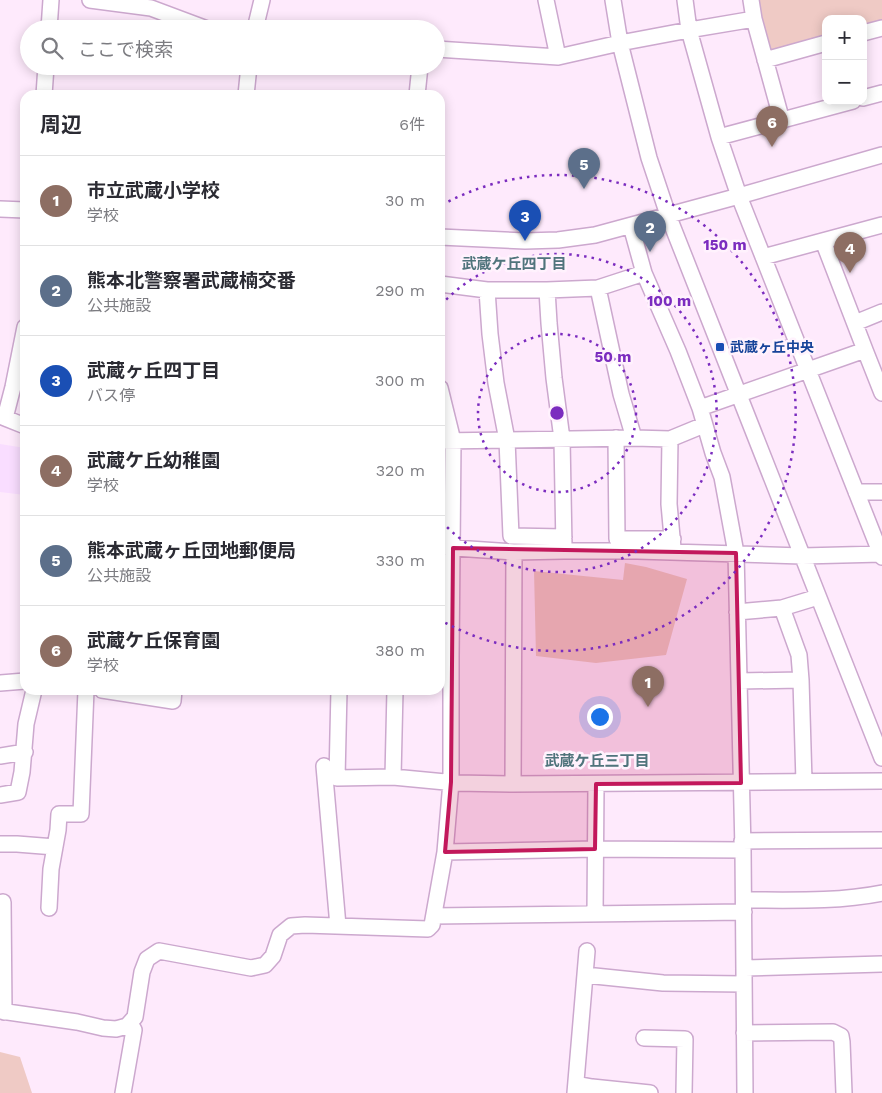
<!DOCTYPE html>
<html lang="ja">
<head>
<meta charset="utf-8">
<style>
	body { margin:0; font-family:"Work Sans","Noto Sans JP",sans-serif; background:#f2f2f3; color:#2b2b33 }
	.controls { position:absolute; right:15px; top:15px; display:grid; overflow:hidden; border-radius:10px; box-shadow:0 2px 12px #0003 }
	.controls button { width:45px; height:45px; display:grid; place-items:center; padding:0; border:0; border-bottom:1px solid #e1e1e2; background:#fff; color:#2b2b33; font:25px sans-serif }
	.you { position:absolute; left:599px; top:716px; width:18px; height:18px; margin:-12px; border:4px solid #fff; border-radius:50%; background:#1a73e8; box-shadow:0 0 0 8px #1a73e833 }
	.badge { display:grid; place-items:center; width:32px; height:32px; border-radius:50%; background:#b45309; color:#fff; font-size:16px; font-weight:700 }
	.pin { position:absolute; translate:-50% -41px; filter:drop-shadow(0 1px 2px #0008) }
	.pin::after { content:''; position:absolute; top:26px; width:18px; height:15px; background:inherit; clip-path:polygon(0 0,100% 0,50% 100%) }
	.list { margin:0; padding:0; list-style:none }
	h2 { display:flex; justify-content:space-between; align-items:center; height:65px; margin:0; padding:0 20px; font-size:21px }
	h2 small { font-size:16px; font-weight:400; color:#7c7c81 }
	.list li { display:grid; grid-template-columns:32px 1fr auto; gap:15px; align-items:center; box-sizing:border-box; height:90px; padding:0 20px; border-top:1px solid #e1e1e2 }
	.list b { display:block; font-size:19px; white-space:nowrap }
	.list p { margin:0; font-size:16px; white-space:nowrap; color:#7c7c81 }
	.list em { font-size:16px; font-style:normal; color:#7c7c81 }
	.icon { flex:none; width:28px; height:28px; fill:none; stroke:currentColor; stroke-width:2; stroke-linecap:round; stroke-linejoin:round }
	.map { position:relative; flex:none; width:882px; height:1093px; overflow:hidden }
	.search { position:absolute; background:#fff; box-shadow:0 2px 12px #0003; left:20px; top:20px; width:425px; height:55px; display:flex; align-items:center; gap:12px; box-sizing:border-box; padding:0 18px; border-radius:28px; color:#7c7c81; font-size:19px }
	.panel { position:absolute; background:#fff; box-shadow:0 2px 12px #0003; left:20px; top:90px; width:425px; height:605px; border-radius:15px }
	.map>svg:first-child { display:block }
	.commercial { fill:#f9ddff }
	.green { fill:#efcac5 }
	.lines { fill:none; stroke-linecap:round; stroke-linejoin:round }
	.minor-casing { stroke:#cca8ce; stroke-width:18 }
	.minor { stroke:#fff; stroke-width:15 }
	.marked { fill:#c2185b; fill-opacity:0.2; stroke:#c2185b; stroke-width:4; stroke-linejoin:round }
	.ring { fill:none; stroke:#7b2cbf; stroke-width:2.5; stroke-dasharray:2.5 5 }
	.transit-dot { fill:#1a4fb4; stroke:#fff2fd; stroke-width:2 }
	.labels { text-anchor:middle; stroke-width:5; stroke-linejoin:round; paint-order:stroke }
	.transit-label { font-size:14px; font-weight:bold; fill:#164399; stroke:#fff2fd; text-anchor:start }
	.neighbourhood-label { font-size:15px; font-weight:bold; fill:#50747c; stroke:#fff2fd }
	.centre { fill:#7b2cbf; stroke:#fff2fd; stroke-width:2.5 }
	.ring-label { font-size:15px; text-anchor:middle; font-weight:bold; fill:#7b2cbf; stroke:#fff2fd; stroke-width:5; stroke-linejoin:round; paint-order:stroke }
</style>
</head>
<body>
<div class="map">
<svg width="882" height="1093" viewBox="0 0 882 1093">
	<rect width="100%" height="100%" fill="#feeafc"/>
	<path class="commercial" d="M0 444 25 448V495L0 492Z"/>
	<path class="green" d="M751 0H882V28L863 33V19H826V43L765 60Z
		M625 563 646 567 687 579 666 655 596 663 536 656 534 571 623 580Z
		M0 1052 20 1057 32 1093H0Z"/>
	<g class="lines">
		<defs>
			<path id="minor" d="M90 0 151 8 207 29
				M546 0 558 57
				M613 0 620 43 649 158 668 215 882 758
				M685 0 689 30 719 137 739 196 882 557
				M751 0 754 19 782 121
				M49 29 51 0
				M255 29 262 0
				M863 33 882 28
				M436 49 558 57 620 43 689 30 754 19
				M765 60 826 43
				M44 95 46 66
				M246 95 249 66
				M417 95 420 66
				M863 98 882 93
				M719 137 853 101
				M0 209 25 210
				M631 226 644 273 678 351 700 408 713 453 722 477 736 553 743 850 745 1093
				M440 237 525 241 558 240 595 235 739 196 882 155
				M823 241 865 350
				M763 257 882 225
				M440 284 487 290H547L598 288 644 273
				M598 288 621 394 634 438
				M487 290 490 334 496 383 507 440 511 536 564 537
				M547 290 549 323 554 378 562 439 564 547
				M855 323 882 312
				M700 408 865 350 882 393
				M0 416 25 426
				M5 418 13 387 25 327
				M616 438 617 539H673
				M670 439 669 504 673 548
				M440 441 634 438 670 439 704 425
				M856 492H882
				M440 547 514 552 564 551H637L802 556 882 554
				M782 608 799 655 801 680
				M737 612 782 608 818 597
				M739 681 801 680 804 782
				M0 683 25 681
				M102 690 173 701 174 690
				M339 690 337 778 393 777 456 783 513 784 882 781
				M0 756 25 752
				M324 766 338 926
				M393 777 395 690
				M513 784 514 552
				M0 795 18 792 22 772 26 724 34 690
				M742 841 882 840
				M0 844H17L55 847
				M445 852 595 849 743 850
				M744 900C790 900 837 902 882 893
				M3 902 4 1012
				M49 908 51 869 58 830 59 814H81L86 690
				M595 914 596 784
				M434 916 744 912
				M745 968 882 964
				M585 975 663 983 743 984
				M0 1011 77 1022 103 1028 116 1029 127 1026 135 1017 142 972 147 959 159 951 251 968 265 965 273 956 280 935 291 926 305 925 428 929 432 925 445 852 451 782V657L453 441 440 388
				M744 1033 833 1032 841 1036 842 1042 844 1093
				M644 1038 685 1039 684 1093
				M576 1084 592 1087 650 1093
				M123 1093 134 1030 130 1023
				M575 1093 587 951"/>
		</defs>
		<use href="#minor" class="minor-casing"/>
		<use href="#minor" class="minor"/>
	</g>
	<path class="marked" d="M453 548 736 553 741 783 596 784 595 849 445 852 451 782Z"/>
	<g class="ring">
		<circle cx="557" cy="413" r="79"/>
		<path d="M441 305A159 159 0 1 1 441 521"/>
		<path d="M442 205A238 238 0 1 1 442 621"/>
	</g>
	<rect class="transit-dot" x="715" y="342" width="10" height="10" rx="2.5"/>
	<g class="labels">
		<g class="transit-label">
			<text x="730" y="352">武蔵ヶ丘中央</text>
		</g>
		<g class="neighbourhood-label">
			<text x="514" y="269">武蔵ケ丘四丁目</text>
			<text x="597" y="766">武蔵ケ丘三丁目</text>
		</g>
	</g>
	<circle cx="557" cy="413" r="8" class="centre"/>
	<g class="ring-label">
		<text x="725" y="250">150 m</text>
		<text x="669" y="306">100 m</text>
		<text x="613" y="362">50 m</text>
	</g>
</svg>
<div class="controls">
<button>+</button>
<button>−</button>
</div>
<div class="you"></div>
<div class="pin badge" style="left:648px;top:707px;background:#8d6e63">1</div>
<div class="pin badge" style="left:650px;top:252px;background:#5c6f8a">2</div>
<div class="pin badge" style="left:525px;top:241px;background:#1a4fb4">3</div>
<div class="pin badge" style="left:850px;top:273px;background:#8d6e63">4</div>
<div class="pin badge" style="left:584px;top:189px;background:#5c6f8a">5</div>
<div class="pin badge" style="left:772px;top:147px;background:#8d6e63">6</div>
<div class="search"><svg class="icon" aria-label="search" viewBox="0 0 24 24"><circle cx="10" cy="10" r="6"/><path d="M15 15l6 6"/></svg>ここで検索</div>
<section class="panel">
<h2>周辺<small>6件</small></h2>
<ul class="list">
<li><span class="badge" style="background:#8d6e63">1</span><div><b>市立武蔵小学校</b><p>学校</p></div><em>30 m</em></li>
<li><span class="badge" style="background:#5c6f8a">2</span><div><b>熊本北警察署武蔵楠交番</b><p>公共施設</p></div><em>290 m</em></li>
<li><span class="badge" style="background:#1a4fb4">3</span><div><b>武蔵ヶ丘四丁目</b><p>バス停</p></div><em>300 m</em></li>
<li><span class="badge" style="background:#8d6e63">4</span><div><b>武蔵ケ丘幼稚園</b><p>学校</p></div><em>320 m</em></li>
<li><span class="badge" style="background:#5c6f8a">5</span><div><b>熊本武蔵ヶ丘団地郵便局</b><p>公共施設</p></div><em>330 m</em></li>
<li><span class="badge" style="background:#8d6e63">6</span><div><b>武蔵ケ丘保育園</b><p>学校</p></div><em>380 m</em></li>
</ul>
</section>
</div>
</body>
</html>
